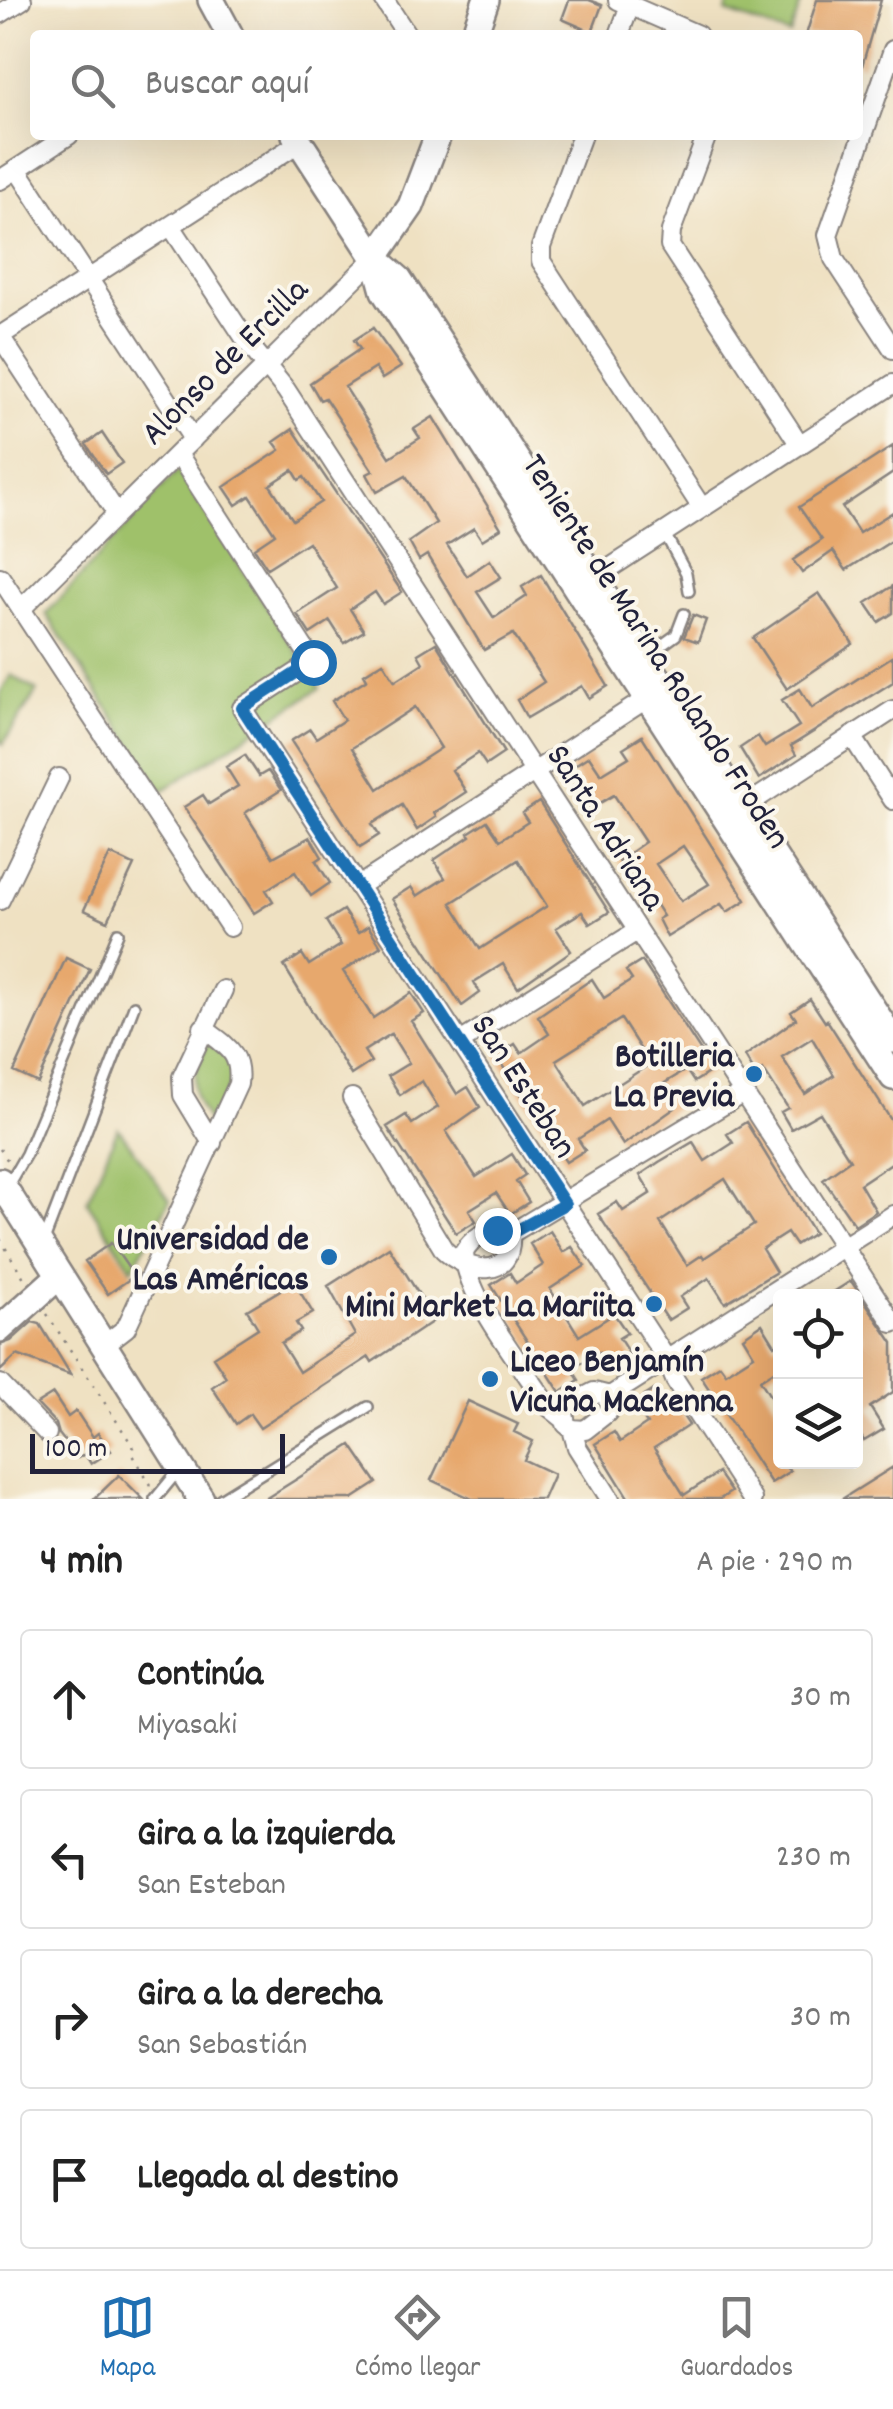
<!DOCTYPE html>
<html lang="es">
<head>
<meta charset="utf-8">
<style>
	body { margin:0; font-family:Dekko,sans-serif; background:#f2f2f2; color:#222 }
	.controls { position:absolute; right:30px; bottom:30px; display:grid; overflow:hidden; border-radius:10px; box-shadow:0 10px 40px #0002 }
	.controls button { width:90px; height:90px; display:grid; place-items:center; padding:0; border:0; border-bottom:2px solid #e0e0e0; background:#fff; color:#222; font:50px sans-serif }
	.scale { position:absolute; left:30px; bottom:25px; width:255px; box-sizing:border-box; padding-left:10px; border:5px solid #22223b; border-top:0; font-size:28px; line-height:35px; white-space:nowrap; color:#22223b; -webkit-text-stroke:8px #fbf7ec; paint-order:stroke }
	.stop { position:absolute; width:30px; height:30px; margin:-22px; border:8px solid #1f6fb2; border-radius:50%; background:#fff }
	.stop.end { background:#1f6fb2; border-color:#fff; box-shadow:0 2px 10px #0008 }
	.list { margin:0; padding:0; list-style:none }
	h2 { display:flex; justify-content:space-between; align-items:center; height:130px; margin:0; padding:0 40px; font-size:42px }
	h2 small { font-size:32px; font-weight:400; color:#767676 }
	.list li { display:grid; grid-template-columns:65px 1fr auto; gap:30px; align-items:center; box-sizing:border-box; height:140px; margin:0 20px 20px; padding:0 20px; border:2px solid #e0e0e0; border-radius:10px }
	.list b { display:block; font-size:38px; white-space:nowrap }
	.list p { margin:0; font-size:32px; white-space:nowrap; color:#767676 }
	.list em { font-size:32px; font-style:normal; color:#767676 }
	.icon { flex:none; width:55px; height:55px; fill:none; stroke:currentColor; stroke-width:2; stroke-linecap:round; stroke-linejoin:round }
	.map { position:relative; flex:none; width:893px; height:1499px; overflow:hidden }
	.search { position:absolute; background:#fff; box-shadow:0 10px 40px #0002; left:30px; right:30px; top:30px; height:110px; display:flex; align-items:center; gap:25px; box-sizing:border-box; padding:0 35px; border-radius:10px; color:#767676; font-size:38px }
	.sheet { height:770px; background:#fff }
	nav { display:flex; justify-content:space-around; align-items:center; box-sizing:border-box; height:140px; border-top:2px solid #e0e0e0; background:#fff; font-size:28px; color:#767676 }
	nav a { display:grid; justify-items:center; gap:5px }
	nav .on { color:#1f6fb2 }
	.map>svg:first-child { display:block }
	.green { fill:#9fc16a; stroke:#607252; stroke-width:2.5 }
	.building { fill:#e7a86d; fill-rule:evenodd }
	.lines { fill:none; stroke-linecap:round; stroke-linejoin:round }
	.lane-casing { stroke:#88827e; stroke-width:14 }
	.street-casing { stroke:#88827e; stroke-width:22 }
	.secondary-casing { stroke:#88827e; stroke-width:30 }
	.path { stroke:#88827e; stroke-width:2.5; stroke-dasharray:2.5 8; stroke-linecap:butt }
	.lane { stroke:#fff; stroke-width:9 }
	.street { stroke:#fff; stroke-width:18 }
	.secondary { stroke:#fff; stroke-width:25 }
	.route { stroke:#1f6fb2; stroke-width:12 }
	.poi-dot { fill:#1f6fb2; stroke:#fbf7ec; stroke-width:4 }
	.labels { text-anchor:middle; stroke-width:8; stroke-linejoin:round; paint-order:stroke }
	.street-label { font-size:35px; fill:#22223b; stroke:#fbf7ec }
	.poi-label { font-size:35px; font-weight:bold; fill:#22223b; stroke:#fbf7ec; text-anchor:end }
</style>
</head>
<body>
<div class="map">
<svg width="893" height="1499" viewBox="0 0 893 1499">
	<rect width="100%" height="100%" fill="#fbf7ec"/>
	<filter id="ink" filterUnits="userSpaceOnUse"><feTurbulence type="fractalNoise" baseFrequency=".01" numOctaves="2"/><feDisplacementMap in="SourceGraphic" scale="20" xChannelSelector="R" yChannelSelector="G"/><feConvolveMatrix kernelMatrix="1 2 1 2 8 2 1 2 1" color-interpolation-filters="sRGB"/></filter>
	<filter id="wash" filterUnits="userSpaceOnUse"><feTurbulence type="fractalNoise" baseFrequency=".0048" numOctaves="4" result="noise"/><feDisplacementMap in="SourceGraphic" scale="40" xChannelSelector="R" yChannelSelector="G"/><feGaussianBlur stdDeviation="2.25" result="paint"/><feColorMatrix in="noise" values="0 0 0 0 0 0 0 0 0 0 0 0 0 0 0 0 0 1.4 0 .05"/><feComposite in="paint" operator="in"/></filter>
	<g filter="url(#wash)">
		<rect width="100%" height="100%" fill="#efe1c2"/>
		<path class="green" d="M730 0H802L790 35 726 12Z
			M178 470 320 688 162 791 46 614Z
			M11 675 37 691 3 744 0 741V693Z
			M207 1042 230 1058 235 1074 212 1128C186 1087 191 1085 207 1042Z
			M118 1128 170 1200 132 1269 87 1201Z"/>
		<g id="blocks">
			<path class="building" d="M569 0H589L602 5 592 32 562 19Z
				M817 0H881L862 66 858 65V35H806Z
				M373 328 401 367 382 379 375 368 345 387 390 457 420 438 414 429 433 417 501 528 482 540 474 528 447 545 467 576 490 560 501 577 477 592 494 618 527 596 522 587 541 575 608 686 589 698 582 686 527 718 517 700 544 682 513 634 484 650 427 555 419 560 409 542 436 523 406 476 377 492 367 474 373 471 325 398 320 400 310 383 360 349 354 340Z
				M293 429 402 592 383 604 375 592 350 609 364 631 344 643 330 621 310 634 297 614 337 588 308 542 267 568 254 548 275 534 250 496 236 505 224 487 280 450 274 442ZM293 470 299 480 304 477 321 502 293 520 270 485Z
				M102 433 122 463 106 474 86 444Z
				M893 446V473L842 507 859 533 893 512V540L846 570 833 551 802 573 793 560 822 540 799 507Z
				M893 586V613L879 622 866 603Z
				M819 593 853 644 787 689 753 638Z
				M693 615 706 620 698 642 684 637Z
				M436 643 504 753 486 765 478 753 452 770 466 792 434 813 436 817 417 830 402 805 372 824 379 835 360 847 291 741 310 729 316 738 344 720 332 701 367 679 364 674 383 662 395 681 423 663 418 654ZM415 707 441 748 378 789 352 748Z
				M893 656V682L791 746 796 755 759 779 740 748 758 736 765 747 799 726 782 700 800 689 812 708Z
				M642 736 746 900 727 912 721 904 667 937 658 919 663 916 636 874 628 878 618 861 645 842 614 795 586 811 576 793 584 789 570 768 589 756 601 774 629 757 623 748ZM683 846 709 884 681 901 656 864Z
				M245 755 259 776 268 771 281 790 245 813 273 857 310 837 322 857 316 861 330 883 311 896 295 872 266 890 273 901 254 913 184 807 203 795 209 804 238 786 226 767Z
				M539 802 609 912 590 924 582 912 556 928 571 951 518 988 503 964 474 982 480 993 462 1006 392 899 411 887 417 896 445 878 434 860 470 836 468 833 487 821 500 840 528 822 522 813ZM518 860 547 906 480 949 451 903Z
				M110 854 134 865 108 921 84 910Z
				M343 910 358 933 368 926 381 946 343 971 373 1018 411 993 424 1013 411 1021 457 1094 468 1087 480 1107 446 1131 476 1177 512 1154 525 1175 516 1181 529 1202 510 1214 496 1193 469 1210 476 1221 456 1233 387 1127 406 1115 412 1124 438 1107 422 1081 400 1095 388 1076 409 1063 391 1034 364 1051 371 1062 351 1075 284 966 302 954 309 965 341 945 326 921Z
				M66 958 90 969 38 1083 14 1072Z
				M642 961 713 1070 694 1082 686 1070 660 1086 675 1108 623 1145 607 1120 578 1139 585 1150 566 1162 496 1056 515 1044 521 1053 549 1034 538 1016 592 979 604 998 632 980 626 971ZM621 1019 650 1064 585 1106 556 1060Z
				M810 999 825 1022 827 1020 893 1123V1162L860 1184 876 1211 855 1225 823 1179 850 1160 820 1113 791 1129 781 1112 788 1108 763 1069 755 1073 745 1056 796 1019 791 1012ZM812 1038 834 1075 805 1094 782 1057Z
				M746 1122 814 1233 795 1245 787 1233 762 1249 776 1272 725 1303 709 1278 680 1297 687 1308 668 1320 598 1214 617 1202 623 1211 651 1193 640 1175 659 1162 693 1142 705 1161 733 1143 727 1134ZM725 1179 754 1225 704 1258 702 1255 687 1265 660 1222Z
				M550 1231 563 1252 572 1247 585 1266 550 1289 579 1336 614 1314 627 1333 619 1338 633 1360 613 1373 599 1352 572 1369 579 1380 560 1392 491 1285 510 1273 516 1283 543 1265 530 1244Z
				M111 1243 134 1276 108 1294 85 1261Z
				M389 1247 435 1320 372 1362 369 1357 260 1428 250 1414 236 1424 212 1387 226 1377 213 1357 258 1328 247 1310 294 1282 313 1313 296 1323 301 1331 281 1343 299 1372 355 1335 328 1286Z
				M851 1281 893 1343V1392L870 1407 884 1429 864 1441 856 1427V1342L863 1338 856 1327V1296H827Z
				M32 1322 40 1324 71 1375 17 1355 0 1371V1345L11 1341Z
				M762 1324 775 1345 780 1342V1367L760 1380 780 1412V1462L790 1471 771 1483 701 1377 720 1365 726 1373 754 1355 743 1337Z
				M654 1390 667 1411 676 1406 689 1425 654 1448 684 1495 718 1473 731 1492 720 1499H629L595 1444 614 1432 620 1442 647 1424 634 1403Z
				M53 1394 68 1417 76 1411 93 1437 98 1433 111 1451 91 1464 85 1454 78 1458 59 1434 56 1424 37 1404Z
				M468 1401 518 1424 514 1432 533 1441 524 1460 554 1474 543 1499H472L431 1480Z
				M351 1445 377 1483 352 1499H265Z
				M893 1467V1499H842Z
				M119 1475 143 1499H94Z"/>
		</g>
	</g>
	<g filter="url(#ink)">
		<use href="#blocks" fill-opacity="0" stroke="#88827e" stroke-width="2.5"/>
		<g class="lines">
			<defs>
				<path id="lane" d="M664 532 686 573 689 591
					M647 656 676 635 684 614
					M7 1187 26 1154 118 933
					M44 1241 134 1006
					M155 1499 179 1470
					M220 1499 368 1407"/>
				<path id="street" d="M384 0 407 35
					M618 0 698 35
					M0 14 22 0
					M619 35 630 5
					M893 50 828 235 834 259 893 349
					M582 135 541 247V261L702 508
					M707 135 671 231 670 246 800 445
					M17 169 193 439
					M0 180 69 135
					M171 226 248 343 286 390 893 1323
					M0 336 300 142
					M0 336 117 514
					M178 454 313 662 242 708 667 1360 675 1380 752 1499
					M0 577 230 927
					M593 579 893 384
					M21 609 375 258
					M852 736 893 800
					M742 808 893 710
					M360 885 657 692
					M0 900 59 778
					M460 1042 637 931
					M352 1098 444 1250C468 1273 514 1281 510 1234
					M212 1143 183 1095 182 1077 223 990
					M104 1345 126 1328 238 1084C242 1052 226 1046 203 1028
					M0 1384 47 1433
					M594 1392 610 1396 608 1412 585 1430 572 1429 566 1424 563 1408Z
					M610 1396 893 1215
					M564 1419 549 1407C524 1368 465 1296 464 1252 476 1233 490 1228 510 1234L743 1093
					M572 1429 577 1447 610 1499"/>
				<path id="secondary" d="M211 0 230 35
					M474 35 486 0
					M295 135 375 258 399 279 893 1040
					M375 258 384 291 893 1077
					M375 258 411 206 438 135
					M0 1181 201 1499
					M0 1329 59 1276"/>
			</defs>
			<use href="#lane" class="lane-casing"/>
			<use href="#street" class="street-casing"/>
			<use href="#secondary" class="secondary-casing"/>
			<path class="path" d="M0 1149 8 1161
				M0 1239 24 1278
				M47 1314 134 1448 133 1455 151 1485"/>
			<use href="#lane" class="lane"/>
			<use href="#street" class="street"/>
			<use href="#secondary" class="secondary"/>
		</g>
	</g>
	<g class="lines" filter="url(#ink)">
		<path class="route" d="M313 662 242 708 565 1204 510 1234 497 1230"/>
	</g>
	<g class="poi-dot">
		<circle cx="754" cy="1074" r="10"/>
		<circle cx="329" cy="1257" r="10"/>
		<circle cx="654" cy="1304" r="10"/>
		<circle cx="490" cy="1379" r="10"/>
	</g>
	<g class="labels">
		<g class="street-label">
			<text transform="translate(223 360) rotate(-45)" y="12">Alonso de Ercilla</text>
			<text transform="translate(658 650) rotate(57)" y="12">Teniente de Marina Rolando Froden</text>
			<text transform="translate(608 826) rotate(57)" y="12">Santa Adriana</text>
			<text transform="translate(526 1085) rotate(57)" y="12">San Esteban</text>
		</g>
		<g class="poi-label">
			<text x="734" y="1066">Botilleria<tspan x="734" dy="40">La Previa</tspan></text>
			<text x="309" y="1249">Universidad de<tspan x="309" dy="40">Las Américas</tspan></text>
			<text x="634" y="1316">Mini Market La Mariita</text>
			<text x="510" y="1371" text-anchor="start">Liceo Benjamín<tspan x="510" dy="40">Vicuña Mackenna</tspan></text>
		</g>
	</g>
</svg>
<div class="controls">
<button><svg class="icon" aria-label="locate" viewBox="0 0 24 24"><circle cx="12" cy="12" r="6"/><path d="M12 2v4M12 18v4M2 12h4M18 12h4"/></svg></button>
<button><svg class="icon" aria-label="layers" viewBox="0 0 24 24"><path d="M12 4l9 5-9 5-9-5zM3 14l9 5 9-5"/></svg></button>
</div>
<div class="scale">100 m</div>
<div class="stop" style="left:313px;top:662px"></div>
<div class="stop end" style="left:497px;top:1230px"></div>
<div class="search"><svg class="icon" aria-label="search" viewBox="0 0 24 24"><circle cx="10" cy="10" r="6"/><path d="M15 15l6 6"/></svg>Buscar aquí</div>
</div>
<section class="sheet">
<h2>4 min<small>A pie · 290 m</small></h2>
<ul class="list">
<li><svg class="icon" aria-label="ahead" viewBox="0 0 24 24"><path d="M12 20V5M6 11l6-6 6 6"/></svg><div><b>Continúa</b><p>Miyasaki</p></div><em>30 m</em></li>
<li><svg class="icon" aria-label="left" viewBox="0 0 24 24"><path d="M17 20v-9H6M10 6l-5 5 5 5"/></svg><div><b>Gira a la izquierda</b><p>San Esteban</p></div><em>230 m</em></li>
<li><svg class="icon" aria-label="right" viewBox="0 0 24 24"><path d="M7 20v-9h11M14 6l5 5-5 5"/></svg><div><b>Gira a la derecha</b><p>San Sebastián</p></div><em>30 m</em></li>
<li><svg class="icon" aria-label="arrive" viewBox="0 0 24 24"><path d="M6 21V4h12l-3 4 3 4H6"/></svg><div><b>Llegada al destino</b></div></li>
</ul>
</section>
<nav>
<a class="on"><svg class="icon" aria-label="map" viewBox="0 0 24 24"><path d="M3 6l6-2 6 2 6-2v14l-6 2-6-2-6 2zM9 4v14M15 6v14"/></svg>Mapa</a>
<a><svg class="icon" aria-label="directions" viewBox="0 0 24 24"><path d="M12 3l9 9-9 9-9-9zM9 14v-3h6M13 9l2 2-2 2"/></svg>Cómo llegar</a>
<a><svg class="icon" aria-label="saved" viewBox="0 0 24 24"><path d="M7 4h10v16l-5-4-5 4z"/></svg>Guardados</a>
</nav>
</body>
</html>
